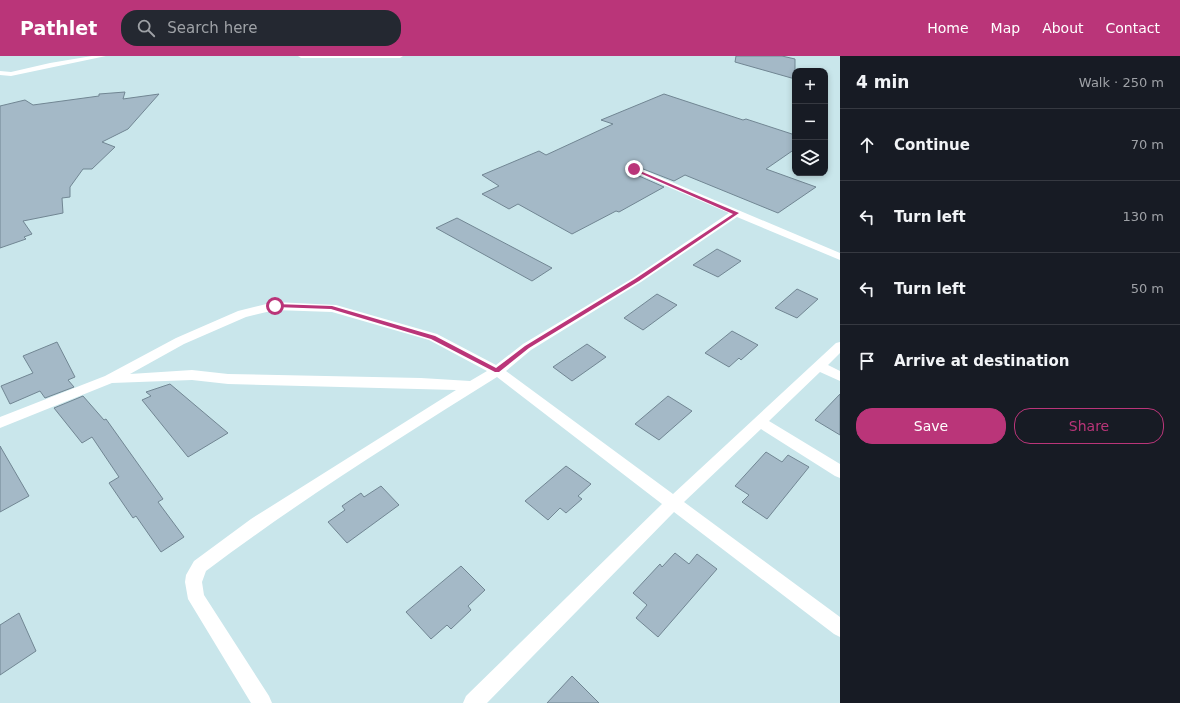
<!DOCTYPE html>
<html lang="en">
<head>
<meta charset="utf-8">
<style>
	body { margin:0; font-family:"DejaVu Sans",sans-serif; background:#242831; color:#f1f3f6 }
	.controls { position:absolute; right:12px; top:12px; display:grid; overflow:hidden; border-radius:8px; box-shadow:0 2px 6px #0003 }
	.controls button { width:36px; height:36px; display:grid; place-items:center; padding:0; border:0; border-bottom:1px solid #363941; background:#171b24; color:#f1f3f6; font:20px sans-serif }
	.stop { position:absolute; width:12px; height:12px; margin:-9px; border:3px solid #ba3579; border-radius:50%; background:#fff }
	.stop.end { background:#ba3579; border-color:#fff; box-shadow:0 1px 4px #0008 }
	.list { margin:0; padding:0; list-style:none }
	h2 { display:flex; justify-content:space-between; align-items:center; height:52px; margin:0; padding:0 16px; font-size:17px }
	h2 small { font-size:13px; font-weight:400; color:#9ea1a6 }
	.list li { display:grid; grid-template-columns:26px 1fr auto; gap:12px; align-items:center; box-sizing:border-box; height:72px; padding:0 16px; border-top:1px solid #363941 }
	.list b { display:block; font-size:15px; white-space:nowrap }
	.list em { font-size:13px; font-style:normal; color:#9ea1a6 }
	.actions { display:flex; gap:8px; padding:12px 16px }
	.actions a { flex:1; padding:9px 0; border:1px solid #ba3579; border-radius:16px; text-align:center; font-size:14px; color:#ba3579 }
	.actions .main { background:#ba3579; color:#fff }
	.icon { flex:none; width:22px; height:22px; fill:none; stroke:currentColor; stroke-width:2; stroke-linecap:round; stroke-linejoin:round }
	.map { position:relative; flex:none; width:840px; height:647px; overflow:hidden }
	header { display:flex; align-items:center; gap:24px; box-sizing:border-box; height:56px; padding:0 20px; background:#ba3579; color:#fff }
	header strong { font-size:19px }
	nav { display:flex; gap:22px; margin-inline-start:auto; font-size:14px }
	.search { width:280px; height:36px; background:#242831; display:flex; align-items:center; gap:10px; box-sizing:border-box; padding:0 14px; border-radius:16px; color:#9ea1a6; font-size:15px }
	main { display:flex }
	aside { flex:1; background:#171b24 }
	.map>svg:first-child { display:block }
	.building { fill:#a4b9c7; stroke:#718693 }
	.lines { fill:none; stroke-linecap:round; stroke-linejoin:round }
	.service { fill:#fff; fill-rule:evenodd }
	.route { fill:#ba3579 }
</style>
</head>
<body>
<header>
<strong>Pathlet</strong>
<div class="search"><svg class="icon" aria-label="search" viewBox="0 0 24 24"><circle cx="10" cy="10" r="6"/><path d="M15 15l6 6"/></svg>Search here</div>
<nav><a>Home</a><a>Map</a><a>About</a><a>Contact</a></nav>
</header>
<main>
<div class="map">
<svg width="840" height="647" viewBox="0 0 840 647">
	<rect width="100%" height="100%" fill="#c9e6eb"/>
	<path class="building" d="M736 0H782L795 3V23L735 6Z
		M125 36 123 43 159 38 128 73 102 86 115 91 92 113H83L70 131V141L62 142 63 157 23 165 32 178 24 181 26 183 0 192V50L25 44 33 49 99 40V38Z
		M664 38 743 64 746 63 795 79V93L766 113 816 131 778 157 685 119 674 125 633 109 629 113 630 116 664 131 619 156 616 155 572 178 518 148 509 153 482 138 499 130 482 119 539 95 546 99 613 68 601 64Z
		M457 162 552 212 532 225 436 172Z
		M717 193 741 205 718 221 693 209Z
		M797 233 818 243 797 262 775 252Z
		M657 238 677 249 643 274 624 262Z
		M732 275 758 289 741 304 739 302 729 311 705 297Z
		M57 286 75 321 68 324 74 331 45 342 40 335 10 348 1 330 33 317 23 300Z
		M587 288 606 301 572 325 553 311Z
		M170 328 228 377 188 401 142 344 151 340 146 336Z
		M840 338V379L815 364Z
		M83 340 104 364 106 363 163 443 158 446 184 481 161 496 136 460 133 462 109 427 119 421 92 381 82 387 54 352Z
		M668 340 692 355 659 384 635 368Z
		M0 390 29 440 0 456Z
		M766 396 782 406 788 399 809 411 767 463 742 446 749 439 735 430Z
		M566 410 591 428 578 440 582 443 566 457 560 452 548 464 525 445Z
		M381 430 399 449 347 487 328 466 345 454 342 450 361 437 364 441Z
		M675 497 689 508 697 498 717 513 658 581 636 562 647 549 633 537 660 508 662 511Z
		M461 510 485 534 468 550 471 554 451 573 447 569 431 583 406 556Z
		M19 557 36 595 0 619V569Z
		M572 620 599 647H547Z"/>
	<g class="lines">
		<path class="service" d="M92 0H106L11 20 0 19V15L11 16 50 7Z
			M298 0H403L400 2H301Z
			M634 110 840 197V204L737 161 641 226 531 294 506 315 673 438 836 287 840 286V297L828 309 840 315V325L820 316 769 365 840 408V422L835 420 761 373 684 446 840 561V581L834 578 674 456 487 647H463L466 640 662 448 497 321C398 383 299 445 206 515L202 526 204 539 269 640 272 647H251L188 543 185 526 186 519 194 505 251 463 456 334 228 328 192 324 112 327 0 372V361L105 320 176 282 238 255 275 246 336 249 437 278 496 309 523 288 633 222 729 157 631 115 630 113ZM275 254 332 256 429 284 487 315 470 325 421 322 228 318 192 314 130 318 184 288 246 261Z"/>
	</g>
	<path class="route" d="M633 112 739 157 639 225 529 292 499 316H495L431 283 331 253 275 251 272 250 275 248 332 250 435 280 496 312 525 290 635 223 733 158 633 114Z"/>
</svg>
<div class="controls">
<button>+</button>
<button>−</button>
<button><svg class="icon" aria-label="layers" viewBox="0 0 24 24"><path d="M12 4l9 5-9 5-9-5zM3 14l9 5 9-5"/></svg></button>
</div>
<div class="stop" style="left:275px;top:250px"></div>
<div class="stop end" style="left:634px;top:113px"></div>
</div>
<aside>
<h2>4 min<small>Walk · 250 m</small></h2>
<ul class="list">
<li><svg class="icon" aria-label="ahead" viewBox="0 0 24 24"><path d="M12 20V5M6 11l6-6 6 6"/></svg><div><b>Continue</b></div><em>70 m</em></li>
<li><svg class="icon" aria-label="left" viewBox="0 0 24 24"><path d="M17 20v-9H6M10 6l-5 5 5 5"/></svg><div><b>Turn left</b></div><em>130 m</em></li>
<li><svg class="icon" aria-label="left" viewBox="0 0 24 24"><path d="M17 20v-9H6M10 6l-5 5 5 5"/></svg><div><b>Turn left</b></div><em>50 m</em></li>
<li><svg class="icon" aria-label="arrive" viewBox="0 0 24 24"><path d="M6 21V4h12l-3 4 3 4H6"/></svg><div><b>Arrive at destination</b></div></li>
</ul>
<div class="actions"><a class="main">Save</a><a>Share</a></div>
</aside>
</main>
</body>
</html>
